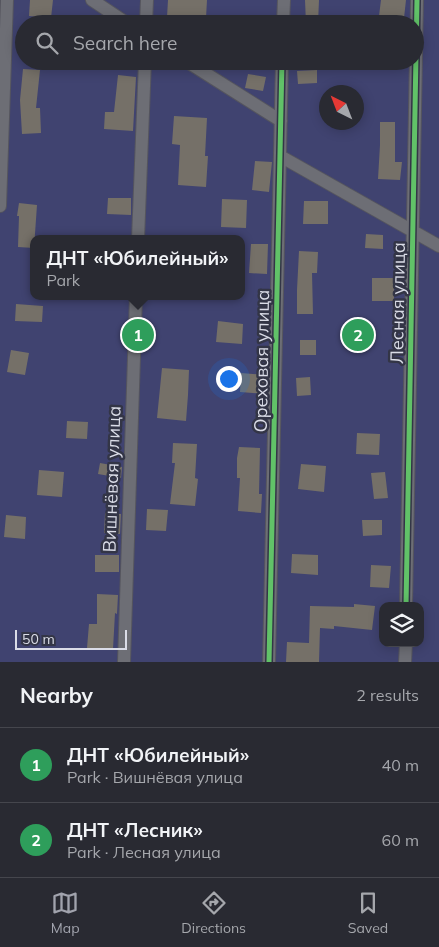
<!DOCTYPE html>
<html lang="en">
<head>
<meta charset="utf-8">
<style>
	body { margin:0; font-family:Mulish,sans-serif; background:#35363e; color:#f1f3f6 }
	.controls { position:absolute; right:15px; bottom:15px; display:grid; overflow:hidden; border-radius:10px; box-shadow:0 2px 12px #0003 }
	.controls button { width:45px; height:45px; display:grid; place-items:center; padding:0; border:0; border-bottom:1px solid #45464d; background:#292a32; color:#f1f3f6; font:25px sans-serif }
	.compass { position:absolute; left:319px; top:85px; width:45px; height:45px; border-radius:50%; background:#292a32; box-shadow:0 2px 12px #0003; rotate:318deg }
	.scale { position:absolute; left:15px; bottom:12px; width:112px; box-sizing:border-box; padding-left:5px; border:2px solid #dadce7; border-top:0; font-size:14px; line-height:18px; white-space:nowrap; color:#dadce7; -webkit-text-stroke:4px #333546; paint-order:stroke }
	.you { position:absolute; left:228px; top:378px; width:18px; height:18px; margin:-12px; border:4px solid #fff; border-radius:50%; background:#1a73e8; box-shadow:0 0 0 8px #1a73e833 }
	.badge { display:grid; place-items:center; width:32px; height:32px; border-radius:50%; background:#a1a3ad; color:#fff; font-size:16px; font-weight:700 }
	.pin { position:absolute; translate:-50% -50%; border:2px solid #fff; box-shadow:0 1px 5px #0006 }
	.popup { position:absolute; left:30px; top:235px; width:215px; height:65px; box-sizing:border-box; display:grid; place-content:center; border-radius:10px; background:#292a32; filter:drop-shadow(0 1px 4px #0005); font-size:16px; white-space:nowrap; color:#a5a7ac }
	.popup b { font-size:19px; color:#f1f3f6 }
	.popup::after { content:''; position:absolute; left:50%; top:100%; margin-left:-10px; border:10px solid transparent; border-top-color:#292a32 }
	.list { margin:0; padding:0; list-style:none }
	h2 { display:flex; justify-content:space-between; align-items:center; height:65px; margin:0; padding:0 20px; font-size:21px }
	h2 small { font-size:16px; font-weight:400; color:#a5a7ac }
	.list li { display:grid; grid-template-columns:32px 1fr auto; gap:15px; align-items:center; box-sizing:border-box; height:75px; padding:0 20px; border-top:1px solid #45464d }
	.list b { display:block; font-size:19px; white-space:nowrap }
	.list p { margin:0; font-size:16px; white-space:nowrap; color:#a5a7ac }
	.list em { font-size:16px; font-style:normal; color:#a5a7ac }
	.icon { flex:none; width:28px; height:28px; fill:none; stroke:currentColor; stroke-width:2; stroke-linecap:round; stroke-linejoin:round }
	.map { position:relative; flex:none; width:439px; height:662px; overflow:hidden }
	.search { position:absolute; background:#292a32; box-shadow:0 2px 12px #0003; left:15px; right:15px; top:15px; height:55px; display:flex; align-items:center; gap:12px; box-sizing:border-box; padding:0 18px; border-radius:28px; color:#a5a7ac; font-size:19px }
	.sheet { height:215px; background:#292a32 }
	nav { display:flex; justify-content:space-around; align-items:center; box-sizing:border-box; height:70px; border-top:1px solid #45464d; background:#292a32; font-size:14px; color:#a5a7ac }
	nav a { display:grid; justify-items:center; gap:2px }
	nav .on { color:#a1a3ad }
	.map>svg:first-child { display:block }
	.green { fill:#404370; fill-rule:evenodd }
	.building { fill:#757068 }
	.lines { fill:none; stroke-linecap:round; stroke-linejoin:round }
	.street-casing { stroke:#55555e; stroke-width:14 }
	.street { stroke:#6d6e75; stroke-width:12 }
	.cycleway-casing { stroke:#333546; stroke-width:8 }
	.cycleway { stroke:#61c268; stroke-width:5 }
	.labels { text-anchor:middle; stroke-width:5; stroke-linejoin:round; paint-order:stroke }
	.street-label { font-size:18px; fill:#dadce7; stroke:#333546 }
</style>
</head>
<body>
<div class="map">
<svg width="439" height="662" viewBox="0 0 439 662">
	<rect width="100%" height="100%" fill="#373842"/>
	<path class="green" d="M0 0H439V662H0ZM24 24H415V61H24ZM326 92H356V122H326ZM34 239H242V296H34ZM383 606H420V643H383Z"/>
	<path class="building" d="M30 0H53L51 18 29 16Z
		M168 0H207L206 18 167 17Z
		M305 0H319L318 24H306Z
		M381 0H406L404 18 379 16Z
		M23 69 40 70 36 108H40L41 133 22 134 20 100Z
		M317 70V83L298 84 297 71Z
		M248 74 266 77 263 91 245 88Z
		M118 75 136 77 133 131 104 129 105 112H114Z
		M174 116 207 118 205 156H208L206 187 178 185 180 145 172 144Z
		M380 122H395V162H402L400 180 378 179 380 145Z
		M255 161 272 162 269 192 252 190Z
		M108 198H131V215L107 214Z
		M222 199 247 200 246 228 221 227Z
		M304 201H328V224H303Z
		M19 203 37 205 34 248 18 247 19 216H17Z
		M366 234 383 235V249L365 248Z
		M251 244H268L267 274 249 273Z
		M299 251 318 252 317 273H312L313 314H297V290Z
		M372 278H394V301H372Z
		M16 304 43 306 42 322 15 321Z
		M218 321 243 324 242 344 216 342Z
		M300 340H316V355H300Z
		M11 350 29 353 25 375 7 372Z
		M162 368 189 370 188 395 186 421 157 418Z
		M241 373 267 375 265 394 240 392Z
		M310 377 311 395 297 396 296 378Z
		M67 421 88 422 87 439 66 438Z
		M357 433 380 434 379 455 356 454Z
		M173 443 197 444 195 478 198 479 195 506 170 504 175 463H172Z
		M239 447 260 448 259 494H262L261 513 238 511 240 478H237V458Z
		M100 463 122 467 121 478 98 474Z
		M301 464 326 466 324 492 298 489Z
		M39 470 64 472 62 497 37 495Z
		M385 472 388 498 374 499 371 473Z
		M147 509 168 510 166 531 146 530Z
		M105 513 121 514 120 534 104 533Z
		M6 515 26 517 25 539 4 537Z
		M362 520H382V535L363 536Z
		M292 554 318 555V575L291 573Z
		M95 555H119V572H95Z
		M371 565 391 566 389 588 370 587Z
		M97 594 118 595 117 614 115 613 113 649 87 648 89 624H97Z
		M354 604 375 606 372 630 334 626V629L320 628 319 662H286L287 642 309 643 310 606 354 607Z"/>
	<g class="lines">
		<defs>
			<path id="street" d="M92 0 128 24
				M146 24 147 0
				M283 24 284 0
				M186 61 281 121
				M280 156 439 246
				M0 206 7 0
				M138 239 145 61
				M406 606 417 0
				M124 662 136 296
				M269 662 282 61
				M405 662 406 643"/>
		</defs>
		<use href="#street" class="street-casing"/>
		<use href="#street" class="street"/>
		<defs>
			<path id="cycleway" d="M406 606 417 0
				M269 662 282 61"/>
		</defs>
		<use href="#cycleway" class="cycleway-casing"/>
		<use href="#cycleway" class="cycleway"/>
	</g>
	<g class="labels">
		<g class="street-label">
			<text transform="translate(398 303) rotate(-89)" y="6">Лесная улица</text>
			<text transform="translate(262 361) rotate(-89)" y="6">Ореховая улица</text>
			<text transform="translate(112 479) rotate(-88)" y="6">Вишнёвая улица</text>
		</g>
	</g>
</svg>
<div class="controls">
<button><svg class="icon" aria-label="layers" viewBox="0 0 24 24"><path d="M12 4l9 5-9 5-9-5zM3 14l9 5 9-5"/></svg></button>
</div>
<svg class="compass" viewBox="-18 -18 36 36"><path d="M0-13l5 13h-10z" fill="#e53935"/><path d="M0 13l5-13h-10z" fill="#a5a7ac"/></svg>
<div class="scale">50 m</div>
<div class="you"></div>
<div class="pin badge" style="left:138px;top:335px;background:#2e9e5b">1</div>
<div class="popup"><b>ДНТ «Юбилейный»</b>Park</div>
<div class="pin badge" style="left:358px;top:335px;background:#2e9e5b">2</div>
<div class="search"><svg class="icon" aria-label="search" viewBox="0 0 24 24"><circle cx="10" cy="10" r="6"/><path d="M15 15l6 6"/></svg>Search here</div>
</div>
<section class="sheet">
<h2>Nearby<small>2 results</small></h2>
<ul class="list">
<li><span class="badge" style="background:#2e9e5b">1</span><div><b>ДНТ «Юбилейный»</b><p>Park · Вишнёвая улица</p></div><em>40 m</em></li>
<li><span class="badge" style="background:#2e9e5b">2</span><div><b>ДНТ «Лесник»</b><p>Park · Лесная улица</p></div><em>60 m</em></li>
</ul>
</section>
<nav>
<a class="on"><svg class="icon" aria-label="map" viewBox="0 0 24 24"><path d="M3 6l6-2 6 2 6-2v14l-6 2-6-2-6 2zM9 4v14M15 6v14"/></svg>Map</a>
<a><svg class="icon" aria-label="directions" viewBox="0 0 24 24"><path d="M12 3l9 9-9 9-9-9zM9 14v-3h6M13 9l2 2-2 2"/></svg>Directions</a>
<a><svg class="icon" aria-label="saved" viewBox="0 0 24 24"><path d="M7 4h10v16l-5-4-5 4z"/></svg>Saved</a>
</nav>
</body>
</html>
